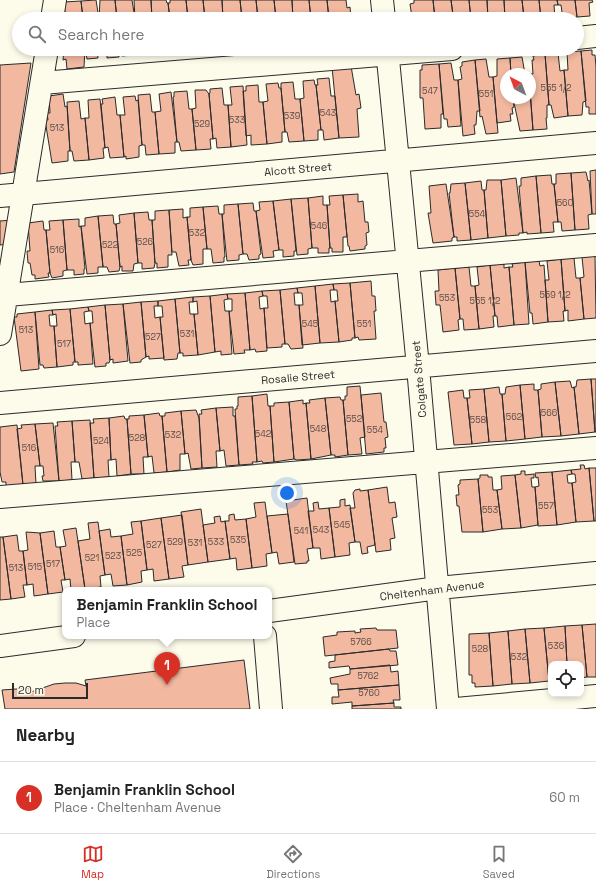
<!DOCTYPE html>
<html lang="en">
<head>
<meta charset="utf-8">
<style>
	body { margin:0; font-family:"Space Grotesk",sans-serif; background:#f2f2f2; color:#222 }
	.controls { position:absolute; right:12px; bottom:12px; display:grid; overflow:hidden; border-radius:8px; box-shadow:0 2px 6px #0003 }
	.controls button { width:36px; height:36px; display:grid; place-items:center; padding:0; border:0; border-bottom:1px solid #e0e0e0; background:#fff; color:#222; font:20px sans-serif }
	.compass { position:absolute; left:500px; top:68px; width:36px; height:36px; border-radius:50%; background:#fff; box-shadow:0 2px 6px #0003; rotate:319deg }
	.scale { position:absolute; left:12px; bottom:10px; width:76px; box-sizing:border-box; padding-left:4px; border:2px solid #2b2b2b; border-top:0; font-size:11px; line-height:14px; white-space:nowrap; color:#2b2b2b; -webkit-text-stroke:3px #fdfbea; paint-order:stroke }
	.you { position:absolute; left:287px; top:493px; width:14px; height:14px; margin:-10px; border:3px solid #fff; border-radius:50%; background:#1a73e8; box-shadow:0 0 0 6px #1a73e833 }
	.badge { display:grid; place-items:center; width:26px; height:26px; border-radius:50%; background:#d93025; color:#fff; font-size:13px; font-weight:700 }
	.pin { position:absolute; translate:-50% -33px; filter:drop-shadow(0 1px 2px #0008) }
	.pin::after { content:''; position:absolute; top:21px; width:14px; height:12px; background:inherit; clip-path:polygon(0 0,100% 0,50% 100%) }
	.popup { position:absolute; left:62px; top:587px; width:210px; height:52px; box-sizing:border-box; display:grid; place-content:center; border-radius:8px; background:#fff; filter:drop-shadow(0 1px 3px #0005); font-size:13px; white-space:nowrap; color:#767676 }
	.popup b { font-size:15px; color:#222 }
	.popup::after { content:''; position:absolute; left:50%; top:100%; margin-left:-8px; border:8px solid transparent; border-top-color:#fff }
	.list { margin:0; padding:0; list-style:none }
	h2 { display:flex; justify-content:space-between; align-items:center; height:52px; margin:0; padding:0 16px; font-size:17px }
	h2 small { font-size:13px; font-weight:400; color:#767676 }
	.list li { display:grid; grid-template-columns:26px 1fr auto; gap:12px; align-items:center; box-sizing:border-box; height:72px; padding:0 16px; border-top:1px solid #e0e0e0 }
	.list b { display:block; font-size:15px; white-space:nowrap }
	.list p { margin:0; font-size:13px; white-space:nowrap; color:#767676 }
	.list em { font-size:13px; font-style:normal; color:#767676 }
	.icon { flex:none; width:22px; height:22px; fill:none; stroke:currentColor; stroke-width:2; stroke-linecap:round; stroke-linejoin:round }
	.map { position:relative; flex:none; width:596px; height:709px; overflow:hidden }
	.search { position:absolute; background:#fff; box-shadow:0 2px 6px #0003; left:12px; right:12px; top:12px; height:44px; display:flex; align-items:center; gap:10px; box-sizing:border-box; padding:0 14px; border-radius:22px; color:#767676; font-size:15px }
	.sheet { height:124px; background:#fff }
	nav { display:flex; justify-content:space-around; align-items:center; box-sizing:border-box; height:56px; border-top:1px solid #e0e0e0; background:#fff; font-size:11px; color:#767676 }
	nav a { display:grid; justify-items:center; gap:2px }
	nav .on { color:#d93025 }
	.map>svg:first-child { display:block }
	.building { fill:#f2b8a0; stroke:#2b2b2b }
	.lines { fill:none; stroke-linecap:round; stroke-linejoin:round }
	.minor-casing { stroke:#2b2b2b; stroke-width:24 }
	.minor { stroke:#fdfbea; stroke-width:22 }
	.labels { text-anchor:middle; stroke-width:3; stroke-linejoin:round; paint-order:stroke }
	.number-label { font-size:9px; fill:#5d4e48 }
	.street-label { font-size:11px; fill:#2b2b2b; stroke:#fdfbea }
</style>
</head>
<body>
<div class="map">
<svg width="596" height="709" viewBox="0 0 596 709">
	<rect width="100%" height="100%" fill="#fdfbea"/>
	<path class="building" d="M96 0 99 19H83L81 1Z
		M100 0H115L117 19H99Z
		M115 0H132L135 19H117Z
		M134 0H151L152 19H135Z
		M151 0H166L167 3H168L170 19H152Z
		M170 0H186L188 19H170L168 3H170Z
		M186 0H203L205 19H188Z
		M203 0H222L223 19H205Z
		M222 0H240L242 19H223Z
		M240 0H256L258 19H242Z
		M256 0H274L276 19H258Z
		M274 0H292L293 19H276Z
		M292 0H309L311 19H293Z
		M309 0H327L329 19H311Z
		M327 0H346L347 8 350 7 351 19H329Z
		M414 0H433L435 19 412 18 410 4 414 3Z
		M433 0H451L453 15 448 16 449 19H435Z
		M451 0H469L471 19H457V15H453Z
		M469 0H487L488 19H471Z
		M487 0H504L505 19H488Z
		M504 0H522L524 18 505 19Z
		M522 0H539L541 19 524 18Z
		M539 0H557L558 5H554L555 19H541Z
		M557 0H575L577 17 563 19 561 5H558Z
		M575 0H592L593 2 589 3 590 16 577 17Z
		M81 1 83 19H61V12H65L64 2Z
		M64 49H85L84 67 67 69 66 59 63 60Z
		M85 49H97L98 58 87 59Z
		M107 49H119V57L107 58Z
		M119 49H133V55L122 56Z
		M142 49H155H153L154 53 143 54Z
		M157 49H167L168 52 157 53Z
		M592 50V55H595L596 67V114H589V107H586L581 51Z
		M581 51 586 101 583 102 582 115 568 116 564 70H568L567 52Z
		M558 53 560 71 564 70 568 116 554 118 551 105H549L545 54Z
		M545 54 549 105H547V118H546L547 129 533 130 529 74H533L532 60H534L533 56Z
		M522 57 525 74H511L510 58Z
		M510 58 511 74H506V98H513L514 107 512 108 513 114H510L511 121 497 123 493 77 497 76V59Z
		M486 59 489 77H493L498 133 486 134 482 116 480 117 475 60Z
		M475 60 480 111H477L476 125H474L475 134 463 136 458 80 462 79 460 67 462 66V62Z
		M31 63 14 172 0 174V65Z
		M451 63 454 80H458L461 126 448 127 447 119H444L439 64Z
		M439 64 443 114H441V128L425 129 423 98H420V70H422V65Z
		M351 66 356 95 359 94 361 108 357 109 359 137 339 138 332 67Z
		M329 78 331 96H335L339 138 324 140 323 130H321L316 85H318L317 79Z
		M314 80 315 85H316L321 130H318V140L304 141 300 99 304 98 303 81Z
		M293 82 295 99H300L304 141 289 142 287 132H285L281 88V83Z
		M278 83 279 88H281L285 132H282V142L267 144 263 102 268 101 266 84Z
		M258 85 259 102H263L267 144 251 145V135L246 136 243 91H246V86Z
		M243 86 247 145 231 147 228 105H232L230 87Z
		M222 88 224 105H228L231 147 217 148 216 138 213 139 209 94 210 93V89Z
		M195 90H206L209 94 213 139H210L211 149 196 150 192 109 196 108Z
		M187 91 189 109H192L196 150 181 151 179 142H177L173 97H174V92Z
		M171 92 177 142H175V153L159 154 155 112 161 111 159 94Z
		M530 93 533 130 520 131 513 98H530Z
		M63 94 65 107 67 106 70 151H68V161L52 163 45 120H48L47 113H50L49 96Z
		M150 94 152 112H155L159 154 146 155 145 145H142L138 95Z
		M135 96 136 101 138 100 142 145 139 146V157L126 159V156L124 157 120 115H125L123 97Z
		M115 97 117 115H120L124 157 110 158 108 147 105 148 101 104H103L102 99Z
		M100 99 105 148H103L104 158 89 160 85 118H89L88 100Z
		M79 101 81 119 85 118 89 160 74 161 72 151H70L67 102Z
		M596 170V214H592L590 171Z
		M586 172 588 181 589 180 592 214 588 215 589 229 575 230 571 173Z
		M571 173 575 230 562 231 561 222H558L554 184H556V174Z
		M551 175 552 184H554L558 222H553L554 232 541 233 536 176Z
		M536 176 541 233 527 234V232L523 233 519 186H521V178Z
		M516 178 523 233H519V235L506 236 501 180Z
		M487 180H501L506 236 488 238 484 190H486Z
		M481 181 482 190H484L488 238 471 240 465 183Z
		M465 183 471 240 457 241V237H454L449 193H450L451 184Z
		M446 184 454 237 452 238V241L433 243 428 213H431L429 186Z
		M358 194V202L363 201 365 222H368L369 232 366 233 367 245 365 246V249L350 251 349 246H348L343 195Z
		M343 195 347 237H343V252H332V248H330L327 205H330L329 196Z
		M323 196V205H327L330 248H329V253H318V248H312L308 198Z
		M308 198 312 248 308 249V254L297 255 291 199Z
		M291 199 296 251H294V256L283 257V250H279L273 201Z
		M273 201 279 250 273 251 274 257 263 258 256 211 260 210 259 202Z
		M253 203 254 211H256L261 254 259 255V259L249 260 247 254H243L238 204Z
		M238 204 243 254 239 255V260L227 261 222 214H224V205Z
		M218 206 219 214H222L225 257H224V262L213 263 211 249H207L203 207Z
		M203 207 207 249H203V264L193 265 191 260 187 217H190V208Z
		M183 209V218L187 217 191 260H188L189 265 179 266 176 252H172L169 210Z
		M169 210 172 255H168V267L157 268V263H155L152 220H155V211Z
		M148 212 149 220H152L155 263 154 268 142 269V263H138L134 213Z
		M134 213 138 263 134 264 133 271H122V266L120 267 116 224 120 223 119 215Z
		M113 215 114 224H116L120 267 119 271 109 272 107 267H103L98 216Z
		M98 216 103 267H98V273L87 274 81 226H85V218Z
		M79 219V227L81 226 85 269H84V274L74 275V270H67L63 220Z
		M12 220 9 244 0 245V221Z
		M63 220 67 270 63 271V276L52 278 50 273 46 230H50L49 221Z
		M43 221 44 230H46L50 273H48L49 277 35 279V275H32L30 263H28L27 251H30L28 223Z
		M595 256 596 318 584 319 580 278 584 277 582 257Z
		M574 258 576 278H580L584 319 568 321V310L565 311 561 259Z
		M561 259 565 311H563L564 321 548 322 545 280H549L547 261Z
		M539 261 540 266 544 265 548 322 533 324 532 313H530L525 262Z
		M525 262 529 324 514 325 509 267H513L512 264Z
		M504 264V268L509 267 514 325 498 327 497 316H495L490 265Z
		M490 265 495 316H493L494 327 479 329 475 286 479 285 477 267Z
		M469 267 471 286H475L479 329 464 330 463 319H460L455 268Z
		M455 268 460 319 458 320 459 330 443 332 440 305H436L435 291H439L438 270Z
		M371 281 372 296H375L376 311H374L376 339 359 340 358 337 355 338 350 283Z
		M350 283 355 338H352V340L339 342 335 301H338L337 290H334L333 284Z
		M333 284 334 290H330L331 302 335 301 339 342 320 343 315 286Z
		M315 286 320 343 302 345 299 305H303L302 293H298L297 288Z
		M297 288 298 293H294L295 305H299L303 348 291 349 288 344H285L280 290Z
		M280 290 285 344H282V347L267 348 264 308H268L267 296H263L262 291Z
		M262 291 263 296 259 297 260 309 264 308 267 351 256 352 255 349 250 350 245 293Z
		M245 293 250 350H244L245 353 234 354 229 311H232V299H228L227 294Z
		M227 294 228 299 224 300 225 311H229L232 354 221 355V351L215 352 210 296Z
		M210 296 215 352 198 355 194 314H198L197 301 193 302V297Z
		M193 297V302H189L190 314H194L198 355 183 356V353H180L175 299Z
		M175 299 180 353H178L177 359 164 360 160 317H163L162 306H158V301Z
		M158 301V306H154L155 318 160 317 164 358 149 359V356L146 357 141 302Z
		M141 302 146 357 141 360V362L130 363 123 304Z
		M123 304 128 361 113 363V359L110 360 105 305Z
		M105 305 110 360 109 363H106V366L95 367 90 323H93L92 311H89L88 307Z
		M88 307 89 311 84 312 85 324 90 323 93 364 78 365V362H75L70 309Z
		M70 309 75 362H73V365L57 367 54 326H57L56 314 53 315 52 310Z
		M52 310 53 315H49L50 326H54L57 367 44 368 43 365H40L35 312Z
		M35 312 39 369 21 371 14 317H17V314Z
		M591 379 595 432 579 434 574 387H576L577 380Z
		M591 379H596V432H595Z
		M570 381 572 388 574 387 579 434 561 436 555 382Z
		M555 382 561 436 542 437 538 390 541 389V384Z
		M534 384V390H538L542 437 525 439 520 385Z
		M520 385 525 439 506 441 502 394H505L506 387Z
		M360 386 365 437 360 438 362 454 348 455 343 400H345V396H347V387Z
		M499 387 500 394H502L506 441 489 442 484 389Z
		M484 389 489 442 472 444 467 398H470L469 390Z
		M463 390 464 398H467L472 444 454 445 448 392Z
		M381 393 384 422H386L388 437 385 438 386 448H384V452L366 454 361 395Z
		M267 394 268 406H270L274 462 263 463 262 461 257 462 252 396Z
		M252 396 257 462H252L253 464 239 465 235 409H237V406H238V397Z
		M340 397 341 400H343L348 455 335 457V455H331L325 398Z
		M325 398 331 455 311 459 306 403H310L309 400Z
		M303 400V404L306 403 311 459 297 460 294 459 289 402Z
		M289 402 294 459 274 462 270 406H274V403Z
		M233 407V416H235L239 465 226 466 224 450 220 451 216 408Z
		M216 408 220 451H216L217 467 202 468 199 414H202L201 410Z
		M196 410 199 418 202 468 191 469 188 453 185 454 181 411Z
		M181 411 185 454H180V470L167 472 162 416H165V413Z
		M159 413 160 416H162L167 472 154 473 152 456 148 457 144 415Z
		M144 415 148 457H143L144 474H131L127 419H129V416Z
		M124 416 125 419H127L131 474 117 476 116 459 111 460 109 418Z
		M109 418 111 460H108L109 477 94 478 90 423H94L93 419Z
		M90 420 94 478 82 479 79 462H75L72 421Z
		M72 421 75 462H71L72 480 59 481 55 426H58L57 422Z
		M53 423 59 481H43L42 476H44L43 466H40L35 424Z
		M35 424 40 466H35L36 484 23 485 17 429 22 428 21 425Z
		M17 425 23 485 6 486V482H2L0 472V427Z
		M580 465H584L585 469 589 468 594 521 576 522 572 483 576 482 575 474H572L571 470 581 469Z
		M589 468H596V521H594Z
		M571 470 572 474 567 475 568 483H572L576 522 557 525 552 472Z
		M521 471H525V475L534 474V478H531L532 487H535L538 525 521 528 515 475 521 474Z
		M552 472 557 525 538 526 535 487 539 486 538 477 536 478 535 473Z
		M480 475H488V477H492L493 490H497L502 529 483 532 478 479 480 478Z
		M515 475 521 528 502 529 497 490 502 489 501 476Z
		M478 479 483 532H462L459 506H457L456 495H459L458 485 460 484V480Z
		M387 487 389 503 395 502 397 517 392 518 395 538 390 539 391 550 376 552 368 490Z
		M360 489V491L368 490 375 545 367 547 368 553 362 554 360 542H355L350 508H355L353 493 355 490Z
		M307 498 313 548 307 549 309 561H307V563L295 564 286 501Z
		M345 499V506L350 505 355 542 349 543 350 555 335 557 329 508 340 507V500Z
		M265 502 272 553 266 554 267 566 252 568 246 519 256 517 254 503Z
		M318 502 319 509 329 508 335 557 321 559 320 548H313L308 511H314L313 503Z
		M201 509 208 562 188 565 181 512Z
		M234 514 235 520 246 519 252 568 237 570 236 558 230 559 225 521H229V515Z
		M288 514 294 562 279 564 277 552 272 553 267 516Z
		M182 515 188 565 182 566 184 577 169 579 161 518Z
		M220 516 221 522 225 521 230 559 208 562 203 525 215 523 214 517Z
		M161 518 169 579 154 581 153 569 147 570 141 521Z
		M141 521 147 570 141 571 142 582 127 585 121 536 133 534 131 522Z
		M98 522 105 575 100 576 101 587 85 589 78 541 90 539 88 523Z
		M76 528 85 589 71 590 70 579 65 580 60 547 66 546 63 530Z
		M110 529 111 537 121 536 127 585 113 586 111 574 105 575 99 531Z
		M54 531 56 547H60L65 580H61L63 592 48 594 40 533Z
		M26 532 40 533 48 594 34 596 33 584 27 585 23 551 28 550Z
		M17 535 19 551H23L27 585H23L25 597 11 599 3 537Z
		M0 537H3L11 599 0 600Z
		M596 624V677H587L582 625Z
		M582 625 587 677 581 678V664H567L565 626Z
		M565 626 567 664H551V681H549L544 628Z
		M376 628 377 630H396L398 648 325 656 323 637 337 635V632L355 631V633L361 632 360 629Z
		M544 628 549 681 530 683 525 629Z
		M525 629 530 683 512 684 508 631Z
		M508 631 512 684 493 686 489 633Z
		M489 633 493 686 475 687V683H472V675H469V634Z
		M389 649 390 651H396L398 665 350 669 349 666 329 668V662L335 661V655Z
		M244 660 250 709H5L2 690 31 688V692L54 684 65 683H76L86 686 85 680Z
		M390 665 391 672 398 671 399 685 338 690V684H331L330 678 350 674V669Z
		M399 685 400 700H393L394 703 352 706V702L332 704V697H339L338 690Z
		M394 703V707H401V709H352V706Z"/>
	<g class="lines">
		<defs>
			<path id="minor" d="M382 0 384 19
				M52 19 55 0
				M577 38 596 36
				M387 49 418 367 448 709
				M42 83 452 49
				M0 196 596 143
				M7 295 596 245
				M0 334 47 49
				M0 403 596 351
				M0 497 596 448
				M269 611 438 588 596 573
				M265 636 271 709
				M0 646 74 636
				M456 709 596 696"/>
		</defs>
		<use href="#minor" class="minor-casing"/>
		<use href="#minor" class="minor"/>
	</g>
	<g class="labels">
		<g class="number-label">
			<text x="556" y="91">555 1/2</text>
			<text x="430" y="94">547</text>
			<text x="486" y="97">551</text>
			<text x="328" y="116">543</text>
			<text x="292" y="119">539</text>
			<text x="237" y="123">533</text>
			<text x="202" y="127">529</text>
			<text x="57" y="131">513</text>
			<text x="565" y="206">560</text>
			<text x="477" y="217">554</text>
			<text x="319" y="229">546</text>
			<text x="197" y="236">532</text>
			<text x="145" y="245">526</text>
			<text x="110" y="248">522</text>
			<text x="57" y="253">516</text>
			<text x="555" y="298">559 1/2</text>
			<text x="447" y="301">553</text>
			<text x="485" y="304">555 1/2</text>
			<text x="310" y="327">545</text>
			<text x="364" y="327">551</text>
			<text x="26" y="333">513</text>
			<text x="187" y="337">531</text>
			<text x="153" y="340">527</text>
			<text x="64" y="347">517</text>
			<text x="549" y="416">566</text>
			<text x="514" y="420">562</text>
			<text x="354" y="422">552</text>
			<text x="478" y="423">558</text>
			<text x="318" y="432">548</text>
			<text x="375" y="433">554</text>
			<text x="263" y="437">542</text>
			<text x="173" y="438">532</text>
			<text x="137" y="441">528</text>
			<text x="101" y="444">524</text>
			<text x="29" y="451">516</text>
			<text x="546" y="509">557</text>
			<text x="490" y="513">553</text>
			<text x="342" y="528">545</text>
			<text x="321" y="533">543</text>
			<text x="301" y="534">541</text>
			<text x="238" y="543">535</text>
			<text x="175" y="545">529</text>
			<text x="216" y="545">533</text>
			<text x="195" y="546">531</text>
			<text x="154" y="548">527</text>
			<text x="134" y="556">525</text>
			<text x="113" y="559">523</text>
			<text x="92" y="561">521</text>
			<text x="53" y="567">517</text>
			<text x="35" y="570">515</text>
			<text x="16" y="571">513</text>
			<text x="361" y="645">5766</text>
			<text x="556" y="649">536</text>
			<text x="480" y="652">528</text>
			<text x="519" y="660">532</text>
			<text x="368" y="679">5762</text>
			<text x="369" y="696">5760</text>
		</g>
		<g class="street-label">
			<text transform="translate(298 169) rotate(-5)" y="4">Alcott Street</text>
			<text transform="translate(298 377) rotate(-5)" y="4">Rosalie Street</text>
			<text transform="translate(419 379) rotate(-95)" y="4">Colgate Street</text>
			<text transform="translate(432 590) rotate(-7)" y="4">Cheltenham Avenue</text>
		</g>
	</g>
</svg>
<div class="controls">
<button><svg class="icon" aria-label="locate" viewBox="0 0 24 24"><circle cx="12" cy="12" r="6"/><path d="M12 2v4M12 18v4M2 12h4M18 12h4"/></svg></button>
</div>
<svg class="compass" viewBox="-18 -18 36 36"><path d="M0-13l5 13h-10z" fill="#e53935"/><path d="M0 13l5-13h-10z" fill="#767676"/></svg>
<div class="scale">20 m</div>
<div class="you"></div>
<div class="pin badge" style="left:167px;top:685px">1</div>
<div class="popup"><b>Benjamin Franklin School</b>Place</div>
<div class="search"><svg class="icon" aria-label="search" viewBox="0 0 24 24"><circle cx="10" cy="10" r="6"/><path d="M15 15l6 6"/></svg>Search here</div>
</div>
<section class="sheet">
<h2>Nearby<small></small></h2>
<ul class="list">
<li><span class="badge">1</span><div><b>Benjamin Franklin School</b><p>Place · Cheltenham Avenue</p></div><em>60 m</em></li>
</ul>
</section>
<nav>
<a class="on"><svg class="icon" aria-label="map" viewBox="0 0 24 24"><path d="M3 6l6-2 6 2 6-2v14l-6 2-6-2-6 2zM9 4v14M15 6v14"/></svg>Map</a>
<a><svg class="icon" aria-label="directions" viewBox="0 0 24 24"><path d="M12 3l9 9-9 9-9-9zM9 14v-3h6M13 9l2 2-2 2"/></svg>Directions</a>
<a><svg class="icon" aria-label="saved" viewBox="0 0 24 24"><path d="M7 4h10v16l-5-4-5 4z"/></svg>Saved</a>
</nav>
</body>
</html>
